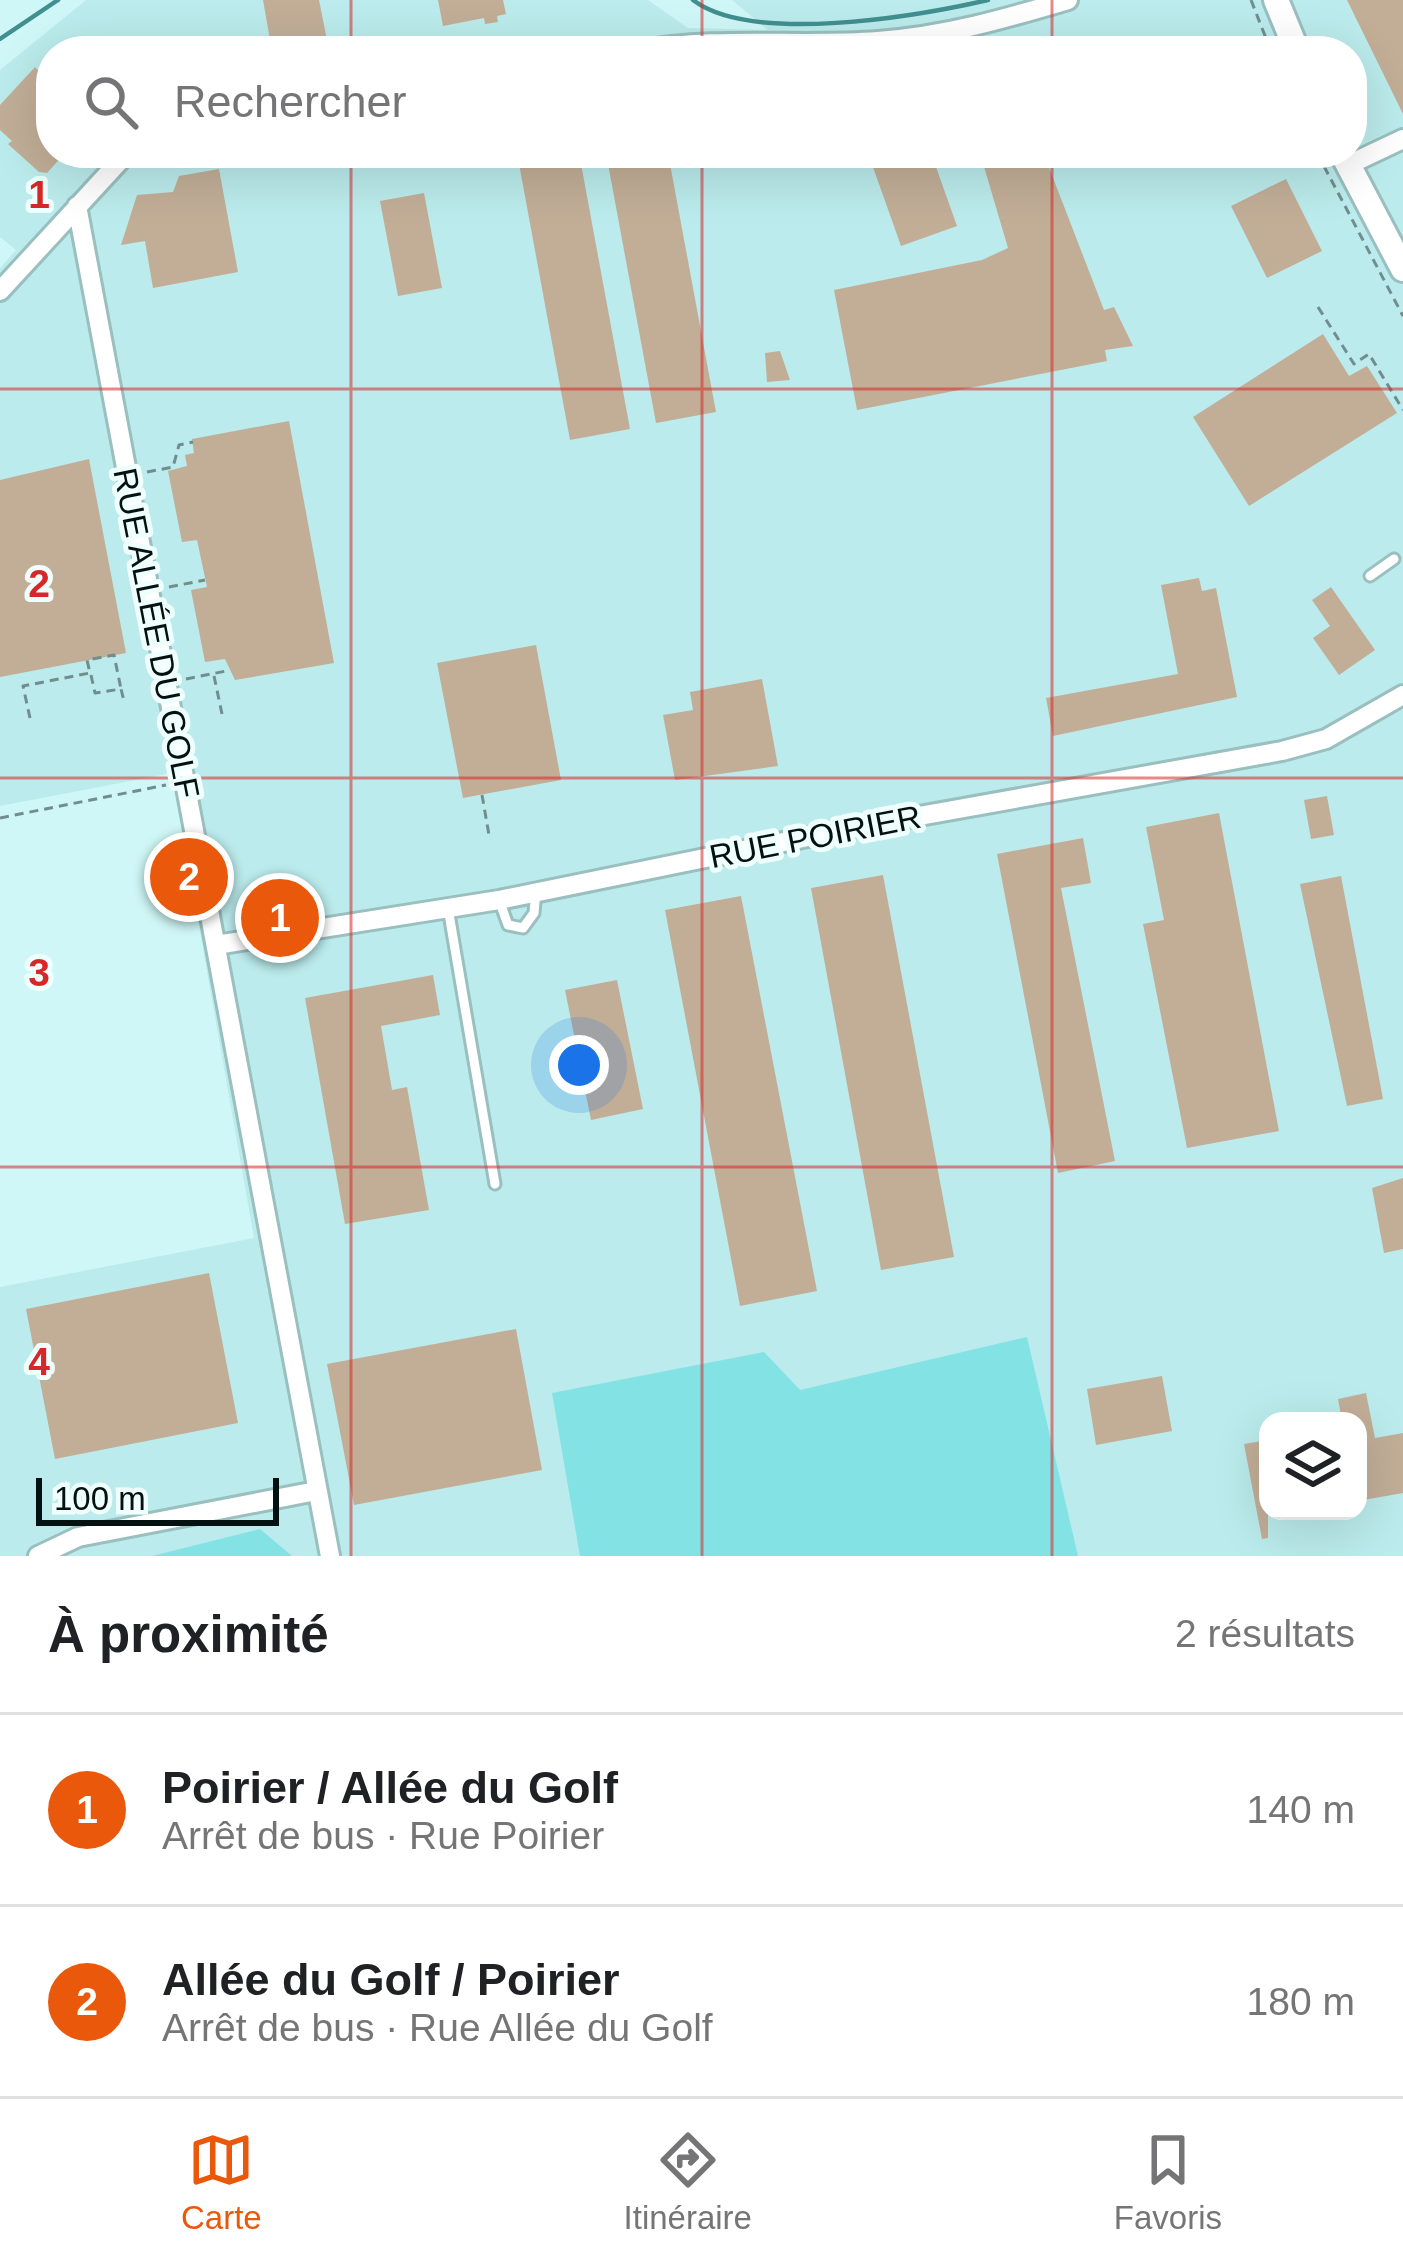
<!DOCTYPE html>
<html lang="fr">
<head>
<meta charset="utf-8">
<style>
	body { margin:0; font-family:Helvetica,sans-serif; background:#f6f6f6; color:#202124 }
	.controls { position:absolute; right:36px; bottom:36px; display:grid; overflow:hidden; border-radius:24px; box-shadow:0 12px 48px #0002 }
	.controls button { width:108px; height:108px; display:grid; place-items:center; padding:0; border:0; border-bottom:3px solid #e0e0e0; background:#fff; color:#202124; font:60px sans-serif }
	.scale { position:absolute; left:36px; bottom:30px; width:243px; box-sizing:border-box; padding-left:12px; border:6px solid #041111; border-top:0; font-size:33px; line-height:42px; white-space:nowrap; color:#041111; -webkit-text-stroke:9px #effffe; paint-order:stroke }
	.you { position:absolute; left:579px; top:1065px; width:42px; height:42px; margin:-30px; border:9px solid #fff; border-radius:50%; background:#1a73e8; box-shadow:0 0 0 18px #1a73e833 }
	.badge { display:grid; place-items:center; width:78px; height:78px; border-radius:50%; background:#ea580c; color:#fff; font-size:39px; font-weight:700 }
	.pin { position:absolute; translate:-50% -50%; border:6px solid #fff; box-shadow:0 3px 12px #0006 }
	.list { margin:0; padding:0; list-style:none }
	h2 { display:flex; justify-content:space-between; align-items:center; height:156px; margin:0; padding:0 48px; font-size:51px }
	h2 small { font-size:39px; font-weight:400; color:#757577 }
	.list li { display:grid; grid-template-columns:78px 1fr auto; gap:36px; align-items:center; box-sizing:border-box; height:192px; padding:0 48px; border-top:3px solid #e0e0e0 }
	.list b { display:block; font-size:45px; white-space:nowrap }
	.list p { margin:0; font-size:39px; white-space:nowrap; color:#757577 }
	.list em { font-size:39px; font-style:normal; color:#757577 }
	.icon { flex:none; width:66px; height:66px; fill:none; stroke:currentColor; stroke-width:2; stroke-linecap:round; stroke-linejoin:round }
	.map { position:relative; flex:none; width:1403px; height:1556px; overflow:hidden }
	.search { position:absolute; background:#fff; box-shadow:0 12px 48px #0002; left:36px; right:36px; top:36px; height:132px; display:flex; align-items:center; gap:30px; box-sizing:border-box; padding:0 42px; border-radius:48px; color:#757577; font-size:45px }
	.sheet { height:540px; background:#fff }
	nav { display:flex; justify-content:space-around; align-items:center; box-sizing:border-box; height:168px; border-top:3px solid #e0e0e0; background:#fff; font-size:33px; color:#757577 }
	nav a { display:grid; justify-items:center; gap:6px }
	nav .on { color:#ea580c }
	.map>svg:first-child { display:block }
	.built { fill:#bbebec; fill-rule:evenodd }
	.green { fill:#83e3e4 }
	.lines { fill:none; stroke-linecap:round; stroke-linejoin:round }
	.stream { stroke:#428f90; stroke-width:4.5 }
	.building { fill:#c2ae97 }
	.service-casing { stroke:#9abfbf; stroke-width:15 }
	.minor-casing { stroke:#9abfbf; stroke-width:24 }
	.tertiary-casing { stroke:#9abfbf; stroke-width:30 }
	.path { stroke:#728d8d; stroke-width:3; stroke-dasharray:9 6; stroke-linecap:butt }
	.service { stroke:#fff; stroke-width:9 }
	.minor { stroke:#fff; stroke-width:18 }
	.tertiary { stroke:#fff; stroke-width:24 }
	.grid { fill:none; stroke:#d62828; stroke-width:3; stroke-opacity:0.55 }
	.labels { text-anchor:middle; stroke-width:10; stroke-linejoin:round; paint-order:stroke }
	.street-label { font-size:33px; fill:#041111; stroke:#effffe }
	.grid-label { font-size:39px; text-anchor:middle; font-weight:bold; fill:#d62828; stroke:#effffe; stroke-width:10; stroke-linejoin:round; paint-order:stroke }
</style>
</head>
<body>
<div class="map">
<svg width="1403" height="1556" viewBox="0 0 1403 1556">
	<rect width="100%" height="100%" fill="#d0f7f7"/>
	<path class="built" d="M86 0H648L688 28 768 30 732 0H1403V1556H0V1287L254 1238 172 773 0 806V268L16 250 0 237V70ZM51 51H1352V153H51ZM1268 1421H1358V1511H1268Z"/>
	<path class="green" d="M1027 1337 1078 1556H580L552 1393 764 1352 800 1390Z
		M260 1529 292 1556H152Z"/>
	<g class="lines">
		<path class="stream" d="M693 0C752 45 918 16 988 0
			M0 39 58 0"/>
	</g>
	<path class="building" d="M263 0H319L327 40 343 37 346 51H272Z
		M438 0H503L506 14 497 16 498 22 485 24 484 18 443 26Z
		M1347 0H1403V114Z
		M51 62V153H65L47 173 39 172 8 144 12 141 0 130V105L35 67 41 73Z
		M517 153H579L630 429 570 440Z
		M606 153H668L716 412 656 423Z
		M868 153H931L957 226 901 246Z
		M980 153 1045 157 1104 310 1114 307 1133 346 1105 350 1107 361 857 410 834 290 982 260 1008 248Z
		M219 169 238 272 153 288 145 241 121 245 137 195 173 192 179 176Z
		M1286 179 1322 251 1267 278 1231 206Z
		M424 193 442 288 398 296 380 201Z
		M1323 334 1349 376 1367 366 1397 413 1249 506 1193 417Z
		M780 351 790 380 767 382 765 353Z
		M289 421 334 663 235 680 225 659 205 662 191 590 207 587 197 540 182 542 168 471 187 466 185 455 194 453 192 439Z
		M89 459 126 653 0 677V480Z
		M1199 578 1202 591 1216 588 1237 697 1053 736 1046 698 1178 674 1161 585Z
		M1331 587 1375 650 1339 675 1313 638 1330 626 1312 600Z
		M536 645 561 780 463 798 437 663Z
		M762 679 778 766 675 780 663 715 693 710 690 692Z
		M1327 796 1334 835 1311 839 1304 800Z
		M1219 813 1279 1131 1187 1148 1143 924 1164 920 1146 827Z
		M1083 838 1091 883 1061 888 1115 1161 1058 1173 997 854Z
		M883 875 954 1257 881 1270 811 888Z
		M1341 876 1383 1099 1347 1106 1300 884Z
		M741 896 817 1291 740 1306 665 910Z
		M433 975 440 1015 381 1026 392 1090 407 1087 429 1210 345 1224 305 998Z
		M617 980 643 1109 591 1120 565 990Z
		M1403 1178V1249L1384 1253 1372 1188Z
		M209 1273 238 1423 55 1459 26 1309Z
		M516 1329 542 1470 354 1505 327 1364Z
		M1162 1376 1172 1431 1096 1445 1087 1389Z
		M1366 1393 1375 1438 1403 1433V1493L1358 1501V1421H1342L1338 1399Z
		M1268 1440V1538L1262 1539 1244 1444Z"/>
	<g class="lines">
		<defs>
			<path id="service" d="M1370 576 1394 559
				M499 900 508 925 523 928 534 913 536 890
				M448 908 495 1184"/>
			<path id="minor" d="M638 51C718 36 798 47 878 41 945 36 1004 19 1068 0
				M1348 165 1403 139
				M77 206 330 1556
				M0 291 127 153
				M216 945 499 900 852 828 1282 751 1326 739 1403 695
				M38 1556 78 1537 316 1491"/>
			<path id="tertiary" d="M1276 0 1297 51
				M1342 153 1403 269"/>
		</defs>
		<use href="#service" class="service-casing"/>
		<use href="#minor" class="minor-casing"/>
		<use href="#tertiary" class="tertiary-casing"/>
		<path class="path" d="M1251 0 1271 51
			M799 153 800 156
			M1317 153 1403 316
			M1318 307 1354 364 1369 354 1403 410
			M147 472 173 467 179 445 193 442
			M169 587 205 580
			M91 675 95 693 121 689 124 701
			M214 676 222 714
			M186 679 226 671
			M30 718 23 686 90 673 87 660 114 655 121 689
			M482 795 489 835
			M0 818 166 785"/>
		<use href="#service" class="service"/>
		<use href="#minor" class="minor"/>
		<use href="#tertiary" class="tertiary"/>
	</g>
	<path class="grid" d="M351 0V51M702 0V51M1052 0V51M351 153V1556M702 153V1556M1052 153V1556M0 389H1403M0 778H1403M0 1167H1403"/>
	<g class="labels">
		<g class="street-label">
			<text transform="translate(157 633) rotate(79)" y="12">RUE ALLÉE DU GOLF</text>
			<text transform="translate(815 836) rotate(-11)" y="12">RUE POIRIER</text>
		</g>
	</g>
	<g class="grid-label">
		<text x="39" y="208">1</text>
		<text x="39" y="597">2</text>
		<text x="39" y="986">3</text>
		<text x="39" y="1375">4</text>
	</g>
</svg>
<div class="controls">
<button><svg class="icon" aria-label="layers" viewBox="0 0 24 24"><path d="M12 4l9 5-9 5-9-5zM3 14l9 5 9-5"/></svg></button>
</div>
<div class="scale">100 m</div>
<div class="you"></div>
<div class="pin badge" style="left:280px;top:918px">1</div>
<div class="pin badge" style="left:189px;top:877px">2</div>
<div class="search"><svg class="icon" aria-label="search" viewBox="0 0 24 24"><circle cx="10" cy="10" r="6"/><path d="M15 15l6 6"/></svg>Rechercher</div>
</div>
<section class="sheet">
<h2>À proximité<small>2 résultats</small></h2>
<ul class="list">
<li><span class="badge">1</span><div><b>Poirier / Allée du Golf</b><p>Arrêt de bus · Rue Poirier</p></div><em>140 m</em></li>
<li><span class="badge">2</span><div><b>Allée du Golf / Poirier</b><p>Arrêt de bus · Rue Allée du Golf</p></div><em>180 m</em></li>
</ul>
</section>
<nav>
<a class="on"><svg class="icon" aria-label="map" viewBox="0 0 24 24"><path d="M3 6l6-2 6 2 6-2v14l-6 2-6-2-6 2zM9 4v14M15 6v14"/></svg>Carte</a>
<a><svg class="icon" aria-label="directions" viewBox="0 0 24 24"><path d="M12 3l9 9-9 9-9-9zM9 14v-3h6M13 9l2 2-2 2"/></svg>Itinéraire</a>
<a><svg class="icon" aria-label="saved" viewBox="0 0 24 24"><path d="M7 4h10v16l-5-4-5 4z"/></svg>Favoris</a>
</nav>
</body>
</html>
